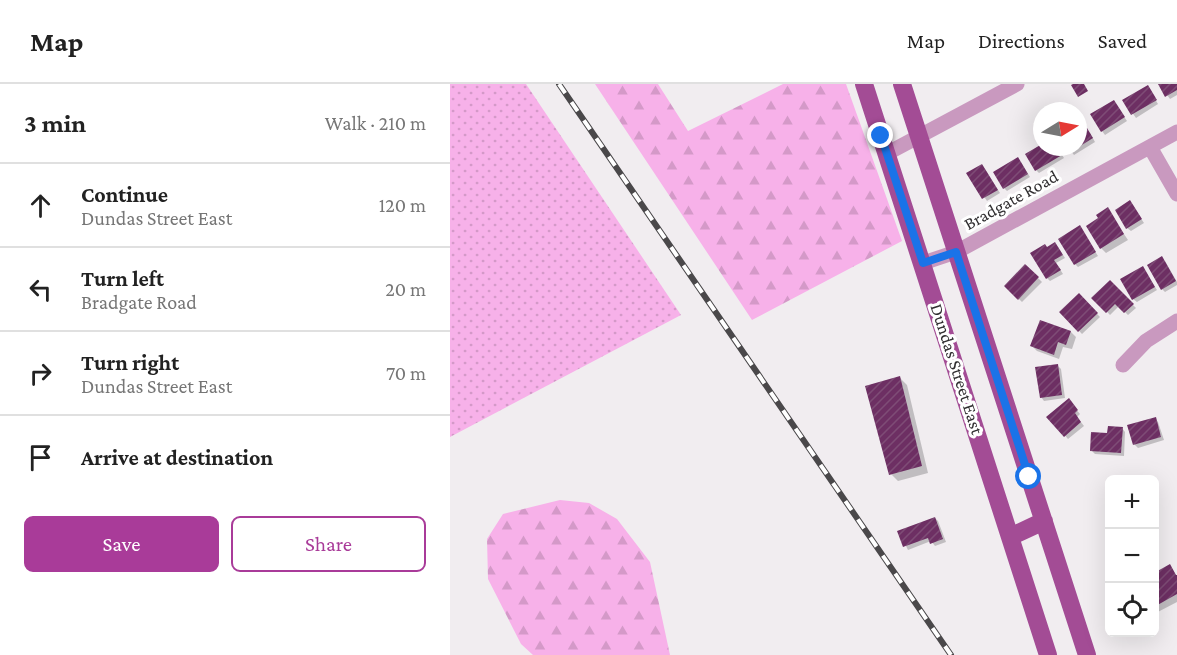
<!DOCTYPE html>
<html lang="en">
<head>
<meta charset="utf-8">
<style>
	body { margin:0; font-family:"Crimson Pro",serif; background:#f2f2f2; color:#222 }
	.controls { position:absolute; right:18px; bottom:18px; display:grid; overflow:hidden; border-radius:9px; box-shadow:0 6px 24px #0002 }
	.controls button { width:54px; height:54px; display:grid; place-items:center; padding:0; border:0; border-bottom:2px solid #e0e0e0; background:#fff; color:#222; font:30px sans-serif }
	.compass { position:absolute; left:583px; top:18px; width:54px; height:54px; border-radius:50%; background:#fff; box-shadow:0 6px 24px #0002; rotate:80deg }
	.stop { position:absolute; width:18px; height:18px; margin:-14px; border:4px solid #1a73e8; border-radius:50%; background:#fff }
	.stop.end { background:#1a73e8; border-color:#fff; box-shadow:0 2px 6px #0008 }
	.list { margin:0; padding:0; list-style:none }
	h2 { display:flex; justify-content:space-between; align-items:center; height:78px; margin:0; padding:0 24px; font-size:26px }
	h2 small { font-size:20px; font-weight:400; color:#767676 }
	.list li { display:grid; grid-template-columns:39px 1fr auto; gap:18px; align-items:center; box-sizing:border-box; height:84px; padding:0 24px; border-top:2px solid #e0e0e0 }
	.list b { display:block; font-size:22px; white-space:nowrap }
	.list p { margin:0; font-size:20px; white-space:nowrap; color:#767676 }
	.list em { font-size:20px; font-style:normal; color:#767676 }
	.actions { display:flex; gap:12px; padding:18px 24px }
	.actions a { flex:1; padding:14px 0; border:2px solid #a93b99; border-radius:9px; text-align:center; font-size:21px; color:#a93b99 }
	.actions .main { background:#a93b99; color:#fff }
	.icon { flex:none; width:33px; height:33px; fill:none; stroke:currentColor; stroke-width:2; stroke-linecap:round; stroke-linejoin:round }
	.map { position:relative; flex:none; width:727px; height:571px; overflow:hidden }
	header { display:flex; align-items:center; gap:36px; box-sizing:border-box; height:84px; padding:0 30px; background:#fff; border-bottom:2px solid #e0e0e0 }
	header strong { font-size:28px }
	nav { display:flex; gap:33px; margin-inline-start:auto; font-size:21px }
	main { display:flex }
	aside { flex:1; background:#fff }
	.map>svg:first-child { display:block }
	.forest { fill:url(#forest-firs) }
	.park { fill:url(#park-dots) }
	.shadow { fill:#0003 }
	.building { fill:url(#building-hatch) }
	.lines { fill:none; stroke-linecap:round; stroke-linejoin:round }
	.minor { stroke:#c999bf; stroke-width:15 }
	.major { stroke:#a34c95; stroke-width:18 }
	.rail-casing { stroke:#4a484a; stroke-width:6 }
	.rail { stroke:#fff; stroke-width:4; stroke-dasharray:11; stroke-linecap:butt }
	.route { stroke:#1a73e8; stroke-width:8 }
	.labels { text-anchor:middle; stroke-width:6; stroke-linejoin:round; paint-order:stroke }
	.street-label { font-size:18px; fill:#302e30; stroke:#fff }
</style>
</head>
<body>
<header>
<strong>Map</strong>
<nav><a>Map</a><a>Directions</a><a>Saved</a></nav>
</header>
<main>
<aside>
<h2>3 min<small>Walk · 210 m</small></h2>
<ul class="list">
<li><svg class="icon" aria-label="ahead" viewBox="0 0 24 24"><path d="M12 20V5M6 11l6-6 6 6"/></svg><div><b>Continue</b><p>Dundas Street East</p></div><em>120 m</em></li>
<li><svg class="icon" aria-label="left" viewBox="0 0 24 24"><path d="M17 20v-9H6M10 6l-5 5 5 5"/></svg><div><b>Turn left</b><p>Bradgate Road</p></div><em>20 m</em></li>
<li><svg class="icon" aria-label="right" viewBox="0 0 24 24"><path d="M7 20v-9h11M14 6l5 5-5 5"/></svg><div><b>Turn right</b><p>Dundas Street East</p></div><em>70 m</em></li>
<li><svg class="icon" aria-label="arrive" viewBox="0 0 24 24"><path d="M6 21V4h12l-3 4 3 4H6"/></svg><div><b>Arrive at destination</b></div></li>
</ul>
<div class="actions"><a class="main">Save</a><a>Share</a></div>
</aside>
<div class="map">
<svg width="727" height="571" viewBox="0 0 727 571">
	<defs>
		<pattern id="forest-firs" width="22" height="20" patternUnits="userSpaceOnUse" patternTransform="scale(1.5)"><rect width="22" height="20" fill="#f7b1e9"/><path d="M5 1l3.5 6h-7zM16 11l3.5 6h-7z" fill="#d499c8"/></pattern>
		<pattern id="park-dots" width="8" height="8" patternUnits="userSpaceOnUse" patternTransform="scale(1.5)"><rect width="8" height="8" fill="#f7b1e9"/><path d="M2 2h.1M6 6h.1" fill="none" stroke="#d499c8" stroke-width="1.8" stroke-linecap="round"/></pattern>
		<pattern id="building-hatch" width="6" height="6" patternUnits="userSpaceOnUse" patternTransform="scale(1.5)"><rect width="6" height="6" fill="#6d2f63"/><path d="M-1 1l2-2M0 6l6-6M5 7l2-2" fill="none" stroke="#7e4c76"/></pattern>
	</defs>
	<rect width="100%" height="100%" fill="#f1edf0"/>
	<path class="forest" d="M145 0H208L238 47 333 0H396L452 157 302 236Z
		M110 416 139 419 167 435 200 478 220 571H83L71 560 38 495 37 455 53 430Z"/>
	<path class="park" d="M0 0H76L231 231 0 353Z"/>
	<path class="shadow" d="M709 0H727V11L720 15Z
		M698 4 708 20 686 34 674 17Z
		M664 18 677 37 655 51 652 47Z
		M628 43 632 49H640L645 58 624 71 618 63H628Z
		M592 63H607L614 74 589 89 586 86Z
		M571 78 580 93 557 107 554 104Z
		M535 85 550 109 537 117 518 89Z
		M680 118 694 139 681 147 677 144Z
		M657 125 678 156 656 169 651 164 650 135Z
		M632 147 648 172 628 183 625 180Z
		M608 163 615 174 606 179 613 190 600 197 597 194V164Z
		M715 177 727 198V201L715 208 712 205Z
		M576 182 592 198 572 218 556 202Z
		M693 184 707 206 687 218 683 215Z
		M660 198 686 224 678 231 669 222 660 231 644 214Z
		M629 211 650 233 632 250 611 228Z
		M590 238 621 248 626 253 622 265 613 263 609 275 587 267 582 262Z
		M607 281 611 285 615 314 594 317 591 313Z
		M450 294 457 301 478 389 448 397 441 390Z
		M618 316 630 330 627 333 634 342 618 355 599 333Z
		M705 334 708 338 714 356 688 364 684 360Z
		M672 344 675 348 674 372 645 370 642 367 658 350Z
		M485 434 488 437 496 458 485 462 481 457 458 466 449 448Z
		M719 482 727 492V518L704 530V491Z"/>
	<path class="building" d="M623 0H634L638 7 628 13 621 1Z
		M708 0H727V6L715 13Z
		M698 1 707 16 681 31 672 16Z
		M664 16 675 33 651 48 640 30Z
		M628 43 631 48 637 44 643 54 619 69 616 63H628Z
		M592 60V63H607L612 71 585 87 575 70Z
		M568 73 578 90 553 105 543 88Z
		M532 80 548 106 532 115 516 89Z
		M680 116 692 135 676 145 665 126Z
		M658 123 674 150 650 165 636 142 648 134 646 131Z
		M630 141 646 168 624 181 608 155Z
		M605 158 613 171 604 176 611 186 596 195 580 169 595 160 597 163Z
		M712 172 726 197 711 206 697 181Z
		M575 180 589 193 568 216 554 202Z
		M693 182 705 203 682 216 670 195Z
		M660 196 684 220 674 229 665 220 656 229 641 214Z
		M629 209 648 229 628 248 609 228Z
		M590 236 621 247 616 261 608 258 604 271 580 262Z
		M608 280 612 311 590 314 585 283Z
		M450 292 472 382 439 391 415 302Z
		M619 314 628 326 625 329 631 338 614 353 596 333Z
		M706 333 711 353 683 361 677 341Z
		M658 342 673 343 671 369 640 367 641 348 657 349Z
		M485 433 493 455 480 460 478 454 453 463 447 447Z
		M720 480 726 491H727V510L704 523V489Z"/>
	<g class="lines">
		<path class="minor" d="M700 63 727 110
			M436 70 567 0
			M473 179 506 168 727 48
			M673 281 696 257 727 237"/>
		<path class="major" d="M414 0 598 571
			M452 0 637 571
			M560 453 594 437"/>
		<defs>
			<path id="rail" d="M109 0 501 571"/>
		</defs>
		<use href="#rail" class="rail-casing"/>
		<use href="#rail" class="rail"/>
	</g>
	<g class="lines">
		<path class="route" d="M431 52 473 179 506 168 579 393"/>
	</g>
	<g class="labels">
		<g class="street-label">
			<text transform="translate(561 116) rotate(-29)" y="6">Bradgate Road</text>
			<text transform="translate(507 285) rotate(72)" y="6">Dundas Street East</text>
		</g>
	</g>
</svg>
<div class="controls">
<button>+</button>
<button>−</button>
<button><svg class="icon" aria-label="locate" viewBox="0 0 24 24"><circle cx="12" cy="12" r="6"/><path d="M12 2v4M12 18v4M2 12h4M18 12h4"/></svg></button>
</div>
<svg class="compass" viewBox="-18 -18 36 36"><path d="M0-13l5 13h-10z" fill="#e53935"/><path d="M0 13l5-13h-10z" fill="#767676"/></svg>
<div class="stop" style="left:579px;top:393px"></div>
<div class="stop end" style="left:431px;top:52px"></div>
</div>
</main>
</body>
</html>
